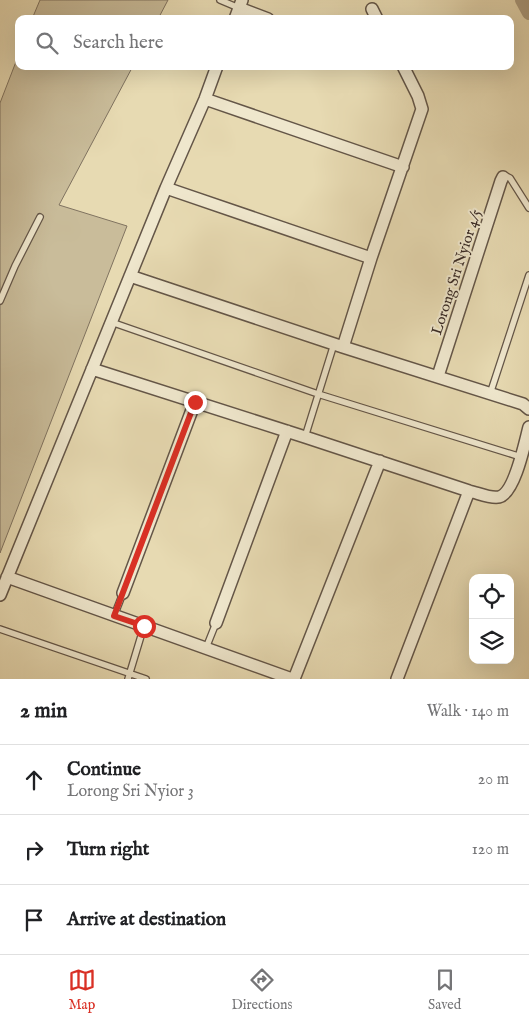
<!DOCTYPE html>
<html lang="en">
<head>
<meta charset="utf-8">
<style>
	body { margin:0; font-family:"IM FELL English",serif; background:#f6f6f6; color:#202124 }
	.controls { position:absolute; right:15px; bottom:15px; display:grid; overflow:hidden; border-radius:10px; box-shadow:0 5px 20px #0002 }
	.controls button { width:45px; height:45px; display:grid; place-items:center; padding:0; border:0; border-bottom:1px solid #e0e0e0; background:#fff; color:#202124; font:25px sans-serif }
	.stop { position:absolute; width:15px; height:15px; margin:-11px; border:4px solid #d93025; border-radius:50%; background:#fff }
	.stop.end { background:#d93025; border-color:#fff; box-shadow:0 1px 5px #0008 }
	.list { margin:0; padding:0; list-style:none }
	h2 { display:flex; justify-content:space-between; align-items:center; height:65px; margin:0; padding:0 20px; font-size:21px }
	h2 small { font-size:16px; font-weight:400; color:#757577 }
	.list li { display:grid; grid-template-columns:32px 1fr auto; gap:15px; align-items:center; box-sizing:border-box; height:70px; padding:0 20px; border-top:1px solid #e0e0e0 }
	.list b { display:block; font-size:19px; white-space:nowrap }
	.list p { margin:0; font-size:16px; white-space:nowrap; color:#757577 }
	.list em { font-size:16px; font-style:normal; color:#757577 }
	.icon { flex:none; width:28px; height:28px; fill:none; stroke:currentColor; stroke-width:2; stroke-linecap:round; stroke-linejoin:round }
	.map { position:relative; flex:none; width:529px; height:679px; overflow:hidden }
	.search { position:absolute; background:#fff; box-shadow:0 5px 20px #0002; left:15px; right:15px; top:15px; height:55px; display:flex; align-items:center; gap:12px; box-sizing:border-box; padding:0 18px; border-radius:10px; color:#757577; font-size:19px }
	.sheet { height:275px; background:#fff }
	nav { display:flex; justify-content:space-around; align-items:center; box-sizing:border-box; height:70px; border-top:1px solid #e0e0e0; background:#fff; font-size:14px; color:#757577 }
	nav a { display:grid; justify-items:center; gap:2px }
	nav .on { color:#d93025 }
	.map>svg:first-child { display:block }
	.green { fill:#c9bc9a; stroke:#807360 }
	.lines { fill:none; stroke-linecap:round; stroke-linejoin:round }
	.canal { stroke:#ac9e82; stroke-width:14 }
	.service-casing { stroke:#645648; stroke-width:8 }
	.minor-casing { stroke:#645648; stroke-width:14 }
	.service { stroke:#efe7cd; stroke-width:5.5 }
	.minor { stroke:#efe7cd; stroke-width:11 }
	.route { stroke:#d93025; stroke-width:6 }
	.labels { text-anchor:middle; stroke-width:4; stroke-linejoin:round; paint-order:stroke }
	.street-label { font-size:15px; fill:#382a25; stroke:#efe7cd }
</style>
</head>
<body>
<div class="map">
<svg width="529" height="679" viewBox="0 0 529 679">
	<rect width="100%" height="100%" fill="#e7dab2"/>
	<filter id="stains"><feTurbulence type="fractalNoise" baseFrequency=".004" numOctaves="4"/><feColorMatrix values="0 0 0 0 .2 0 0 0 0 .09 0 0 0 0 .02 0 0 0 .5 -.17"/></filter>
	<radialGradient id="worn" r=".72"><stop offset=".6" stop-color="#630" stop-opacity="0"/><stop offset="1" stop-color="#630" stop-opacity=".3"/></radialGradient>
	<path class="green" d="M40 0H168L158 19H32Z
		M19 54V66H133L59 205 127 226 0 553V103Z"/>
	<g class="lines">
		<path class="canal" d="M522 0 529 13"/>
		<defs>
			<path id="service" d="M220 0 239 8
				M503 177 506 176 510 178 529 208
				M0 301 15 266 40 217
				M111 322 318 394 521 457
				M490 394 529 275
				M305 437 334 344
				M114 616 123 593
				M0 629 146 679
				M206 648 216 623
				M128 679 144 626"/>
			<path id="minor" d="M239 8 268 19
				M372 9 377 19
				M235 19 242 0
				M205 99 403 167
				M166 188 371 258
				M130 276 343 347 523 404 529 409
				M343 347 371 258 422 109 418 96 403 66
				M92 369 305 437 469 491C478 493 491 499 499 497 515 493 525 442 529 427
				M438 376 501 181 503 177
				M7 577 292 679
				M123 593 195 402
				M0 595 166 188 205 99 217 66
				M216 623 287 431
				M294 679 380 461
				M397 679 469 491"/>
		</defs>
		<use href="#service" class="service-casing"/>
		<use href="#minor" class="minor-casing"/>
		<use href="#service" class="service"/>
		<use href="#minor" class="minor"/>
	</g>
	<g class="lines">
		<path class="route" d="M144 626 114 616 195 402"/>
	</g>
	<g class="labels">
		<g class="street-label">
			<text transform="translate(456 272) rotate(-72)" y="5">Lorong Sri Nyior 4/5</text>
		</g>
	</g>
	<rect width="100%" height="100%" filter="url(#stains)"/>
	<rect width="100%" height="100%" fill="url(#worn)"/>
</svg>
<div class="controls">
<button><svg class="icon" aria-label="locate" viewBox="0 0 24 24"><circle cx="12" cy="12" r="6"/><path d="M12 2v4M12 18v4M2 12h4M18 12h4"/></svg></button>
<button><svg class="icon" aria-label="layers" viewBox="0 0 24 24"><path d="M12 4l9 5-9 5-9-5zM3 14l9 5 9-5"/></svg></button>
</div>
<div class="stop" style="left:144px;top:626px"></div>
<div class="stop end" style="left:195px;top:402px"></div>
<div class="search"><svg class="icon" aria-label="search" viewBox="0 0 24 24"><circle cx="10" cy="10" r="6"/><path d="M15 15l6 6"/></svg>Search here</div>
</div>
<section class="sheet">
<h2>2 min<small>Walk · 140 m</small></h2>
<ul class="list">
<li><svg class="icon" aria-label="ahead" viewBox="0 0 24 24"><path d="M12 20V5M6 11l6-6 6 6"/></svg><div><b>Continue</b><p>Lorong Sri Nyior 3</p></div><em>20 m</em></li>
<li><svg class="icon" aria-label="right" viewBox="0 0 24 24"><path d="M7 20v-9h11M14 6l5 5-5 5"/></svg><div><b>Turn right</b></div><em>120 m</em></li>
<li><svg class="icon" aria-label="arrive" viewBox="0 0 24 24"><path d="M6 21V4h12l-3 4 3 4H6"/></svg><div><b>Arrive at destination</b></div></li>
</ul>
</section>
<nav>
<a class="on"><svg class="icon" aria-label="map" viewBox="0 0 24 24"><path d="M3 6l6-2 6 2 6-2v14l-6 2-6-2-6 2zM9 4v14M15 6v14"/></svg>Map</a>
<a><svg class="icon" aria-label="directions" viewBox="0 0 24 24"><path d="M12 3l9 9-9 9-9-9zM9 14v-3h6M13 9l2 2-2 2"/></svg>Directions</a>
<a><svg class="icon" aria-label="saved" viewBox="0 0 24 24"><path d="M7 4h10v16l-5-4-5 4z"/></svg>Saved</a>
</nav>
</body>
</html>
